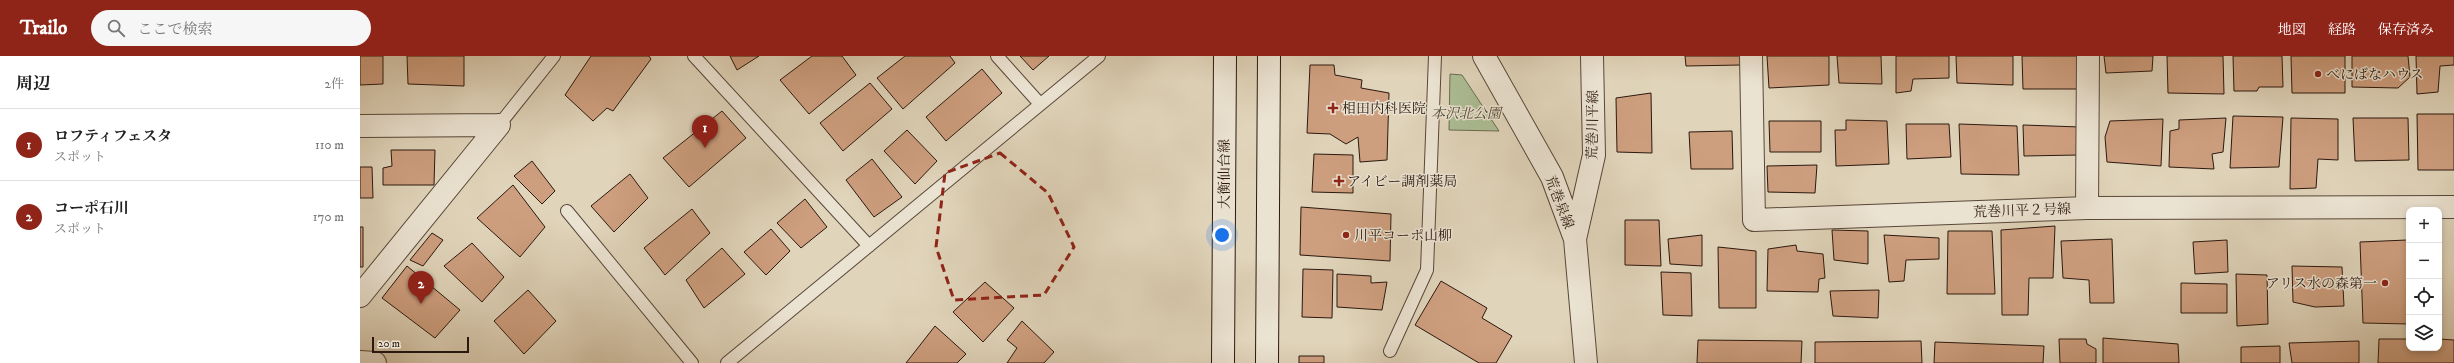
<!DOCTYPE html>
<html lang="ja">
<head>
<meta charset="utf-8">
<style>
	body { margin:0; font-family:"IM FELL DW Pica","Noto Serif JP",serif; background:#f6f6f6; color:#222 }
	.controls { position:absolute; right:12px; bottom:12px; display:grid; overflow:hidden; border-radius:8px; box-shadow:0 2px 6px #0003 }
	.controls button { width:36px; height:36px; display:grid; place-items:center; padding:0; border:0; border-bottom:1px solid #e0e0e0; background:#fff; color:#222; font:20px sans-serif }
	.scale { position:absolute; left:12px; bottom:10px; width:97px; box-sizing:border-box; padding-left:4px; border:2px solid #2b180e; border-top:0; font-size:11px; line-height:14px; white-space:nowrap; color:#2b180e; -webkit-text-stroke:3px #ebe3d2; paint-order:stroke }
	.you { position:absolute; left:862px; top:179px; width:14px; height:14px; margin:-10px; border:3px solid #fff; border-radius:50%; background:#1a73e8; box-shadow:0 0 0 6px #1a73e833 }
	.badge { display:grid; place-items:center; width:26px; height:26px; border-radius:50%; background:#8f2418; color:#fff; font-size:13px; font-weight:700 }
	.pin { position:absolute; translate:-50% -33px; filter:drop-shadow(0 1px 2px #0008) }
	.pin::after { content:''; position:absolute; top:21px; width:14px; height:12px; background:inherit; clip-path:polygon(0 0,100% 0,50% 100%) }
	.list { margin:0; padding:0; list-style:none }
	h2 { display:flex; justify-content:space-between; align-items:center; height:52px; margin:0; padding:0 16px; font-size:17px }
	h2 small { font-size:13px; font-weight:400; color:#767676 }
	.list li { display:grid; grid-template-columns:26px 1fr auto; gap:12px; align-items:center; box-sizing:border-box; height:72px; padding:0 16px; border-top:1px solid #e0e0e0 }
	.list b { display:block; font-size:15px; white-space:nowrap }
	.list p { margin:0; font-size:13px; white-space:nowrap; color:#767676 }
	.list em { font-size:13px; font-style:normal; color:#767676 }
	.icon { flex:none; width:22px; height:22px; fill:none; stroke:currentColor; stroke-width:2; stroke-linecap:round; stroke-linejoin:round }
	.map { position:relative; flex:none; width:2094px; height:307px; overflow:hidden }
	header { display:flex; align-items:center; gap:24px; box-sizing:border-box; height:56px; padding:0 20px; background:#8f2418; color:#fff }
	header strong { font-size:19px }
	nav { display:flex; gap:22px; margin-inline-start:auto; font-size:14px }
	.search { width:280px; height:36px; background:#f6f6f6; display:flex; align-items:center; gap:10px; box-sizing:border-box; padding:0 14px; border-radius:22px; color:#767676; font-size:15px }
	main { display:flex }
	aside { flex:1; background:#fff }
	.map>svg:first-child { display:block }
	.green { fill:#acbe95; stroke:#6c6b52 }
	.building { fill:#ce9f7f; stroke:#2b180e }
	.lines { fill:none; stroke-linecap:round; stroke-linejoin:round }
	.service-casing { stroke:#584739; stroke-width:14 }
	.minor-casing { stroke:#584739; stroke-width:24 }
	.tertiary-casing { stroke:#584739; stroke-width:24 }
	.secondary-casing { stroke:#2b180e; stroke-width:24 }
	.service { stroke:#ebe3d2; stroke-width:12 }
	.minor { stroke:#ebe3d2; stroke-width:22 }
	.tertiary { stroke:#ebe3d2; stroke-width:22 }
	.secondary { stroke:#ebe3d2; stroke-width:22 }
	.marked { fill:none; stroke:#8f2418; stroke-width:3; stroke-dasharray:8 5; stroke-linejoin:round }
	.poi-dot { fill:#8f2418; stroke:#ebe3d2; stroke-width:1.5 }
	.labels { text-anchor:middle; stroke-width:3; stroke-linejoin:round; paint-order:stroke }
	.poi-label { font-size:14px; fill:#2b180e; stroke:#ebe3d2; text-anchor:start }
	.park-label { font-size:14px; font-style:italic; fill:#524a36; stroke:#ebe3d2 }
	.street-label { font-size:14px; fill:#2b180e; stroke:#ebe3d2 }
</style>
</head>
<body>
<header>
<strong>Trailo</strong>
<div class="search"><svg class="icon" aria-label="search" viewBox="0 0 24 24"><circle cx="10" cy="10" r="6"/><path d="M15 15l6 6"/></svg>ここで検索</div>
<nav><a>地図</a><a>経路</a><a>保存済み</a></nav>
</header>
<main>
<aside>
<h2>周辺<small>2件</small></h2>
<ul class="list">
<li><span class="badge">1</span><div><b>ロフティフェスタ</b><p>スポット</p></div><em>110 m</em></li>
<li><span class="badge">2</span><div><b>コーポ石川</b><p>スポット</p></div><em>170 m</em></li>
</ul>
</aside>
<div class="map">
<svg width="2094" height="307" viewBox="0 0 2094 307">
	<rect width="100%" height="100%" fill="#e0d4ba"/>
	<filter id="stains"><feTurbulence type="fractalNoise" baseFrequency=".005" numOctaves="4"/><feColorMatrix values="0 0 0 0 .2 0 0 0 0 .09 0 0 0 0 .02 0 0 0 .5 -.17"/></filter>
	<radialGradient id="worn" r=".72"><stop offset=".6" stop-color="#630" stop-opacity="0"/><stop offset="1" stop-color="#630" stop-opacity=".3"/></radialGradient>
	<path class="green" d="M1090 18 1102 19 1139 75 1089 74Z"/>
	<path class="building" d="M0 0H23V28L0 29Z
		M47 0H104V30L48 28Z
		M231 0H289L291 3 253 55 247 52 233 65 205 39Z
		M370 0H399L377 14Z
		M452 0H482L496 19 449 58 420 24Z
		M545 0H590L595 7 543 53 517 22Z
		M660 0H689L673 14Z
		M1325 0H1381V9L1326 10Z
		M1407 0H1469V29L1409 32Z
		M1477 0H1521L1522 28 1479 27Z
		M1536 0H1589V22L1553 23 1551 35 1536 37Z
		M1596 0H1653V29L1597 27Z
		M1662 0H1718L1719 33H1663Z
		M1744 0H1793L1792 15 1746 17Z
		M1807 0H1863L1864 38 1808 37Z
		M1873 0H1922L1923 31H1899L1897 35H1874Z
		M1931 0H1985V37H1932Z
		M1992 0H2048L2050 21 2038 32 1992 31Z
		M2056 0H2094V9L2080 10 2078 36 2057 38Z
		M950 9H974L975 19 1002 24 1001 32 1029 37 1027 104 1000 106 998 81 986 88 970 78 947 77Z
		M622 13 642 37 586 85 566 61Z
		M510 27 532 53 483 95 460 67Z
		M1291 37 1292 97 1257 96 1256 42Z
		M362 55 386 82 329 131 303 102Z
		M2057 58H2094V114H2058Z
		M1873 60 1923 61 1919 111 1870 112Z
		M1866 62 1863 96 1852 98 1854 113 1809 111 1810 75 1819 73V64Z
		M1931 62 1978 63V104L1958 103 1956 132 1930 133Z
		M1993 62H2048L2049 104 1995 105Z
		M1803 63 1801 110 1747 106 1745 81 1750 65Z
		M1486 64 1527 65 1529 108 1476 110 1475 74H1486Z
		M1409 65H1461V96H1410Z
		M1546 68H1589L1591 101 1547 103Z
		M1599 68 1657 70 1659 119 1601 118Z
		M1663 69 1720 71 1719 99 1664 100Z
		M547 74 577 105 555 128 524 95Z
		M1372 75 1373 113H1331L1329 76Z
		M31 94H75L74 129H23V112L32 110Z
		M954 98 993 99V137L952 136Z
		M512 103 542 141 514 161 486 124Z
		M172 105 195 135 182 148 154 120Z
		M1457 109 1455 137 1408 136 1407 110Z
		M0 111H12L13 142H0Z
		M270 118 288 142 254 176 231 150Z
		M153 129 185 171 160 201 117 162Z
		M445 143 467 171 441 192 417 167Z
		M941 151 1031 158 1030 205 940 199Z
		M332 153 350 177 305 219 284 192Z
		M1265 164H1299L1301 210 1265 209Z
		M1695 170 1693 222H1669L1668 259H1642L1641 174Z
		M0 171H3V211H0Z
		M411 173 430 195 406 219 384 196Z
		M1472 174 1508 175V208L1474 204Z
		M1588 175H1632L1635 238H1587Z
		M72 177 83 184 63 210 50 204Z
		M1342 179V210L1310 208 1308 183Z
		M1524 179 1579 182V203L1546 204 1544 225 1529 226Z
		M1752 183 1754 247H1730L1729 224 1703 222 1701 185Z
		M1867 184 1868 216 1835 218 1833 186Z
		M2047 184 2049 268 2003 267 2000 186Z
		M112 187 144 221 122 246 84 210Z
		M1436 189 1437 195 1463 198 1465 222 1459 223 1458 236 1407 235 1408 193Z
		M1358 191 1396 195V252H1359Z
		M362 192 385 218 344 252 326 224Z
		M47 210 100 254 75 282 22 242Z
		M1932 210 1982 211 1984 250 1955 251 1933 246Z
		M943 213 973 214 972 262 942 261Z
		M1301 216 1331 217 1332 260 1303 259Z
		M977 218 1011 220V227L1027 226 1022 254 977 251Z
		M1876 218 1907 219 1908 268 1877 270Z
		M1081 225 1127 252 1122 262 1152 280 1136 307H1119L1055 269Z
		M625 226 654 252 623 286 593 256Z
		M1821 227 1867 228V257H1821Z
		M168 234 196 265 164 298 134 265Z
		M1519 234 1518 262 1473 260 1470 235Z
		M662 265 694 296 684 307H647L657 292 647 284Z
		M575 270 606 298 597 307H546Z
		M1743 282 1818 288 1819 307H1743Z
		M1699 283H1726L1727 288 1736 293V307H1700Z
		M2019 283H2049V292H2079V283L2094 284V307H2018Z
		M1338 284 1442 285 1441 307H1337Z
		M1561 285 1562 307H1455V286Z
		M1999 285V307H1932L1929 287Z
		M1575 286 1684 290 1683 307H1574Z
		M1920 290V307H1881V291Z
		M939 300H964V307H939Z"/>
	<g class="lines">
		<defs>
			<path id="service" d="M334 0 509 190
				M637 0 680 48
				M139 69 194 0
				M207 155 332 307
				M1030 295 1067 214 1075 0
				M367 307 739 0"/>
			<path id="minor" d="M1391 0 1394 164 1727 152 2094 151
				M0 70 139 69
				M1727 152 1728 0
				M0 240 139 69
				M0 306 15 307"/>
			<path id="tertiary" d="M1124 0 1192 121 1215 183 1226 307
				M1215 183 1234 99 1232 0"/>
			<path id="secondary" d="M863 307 865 0
				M907 307 909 0"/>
		</defs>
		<use href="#service" class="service-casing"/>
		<use href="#minor" class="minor-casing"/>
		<use href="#tertiary" class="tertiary-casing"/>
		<use href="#secondary" class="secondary-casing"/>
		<use href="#service" class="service"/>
		<use href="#minor" class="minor"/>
		<use href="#tertiary" class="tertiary"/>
		<use href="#secondary" class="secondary"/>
	</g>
	<path class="marked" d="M640 97 688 137 714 191 684 239 594 244 576 191 585 117Z"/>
	<g class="poi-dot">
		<circle cx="1958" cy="18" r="4"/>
		<path d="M971 46h4v4h4v4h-4v4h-4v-4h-4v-4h4z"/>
		<path d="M977 119h4v4h4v4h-4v4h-4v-4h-4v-4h4z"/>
		<circle cx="986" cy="179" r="4"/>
		<circle cx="2025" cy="227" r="4"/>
	</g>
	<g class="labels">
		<g class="poi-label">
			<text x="1966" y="23">べにばなハウス</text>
			<text x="982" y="57">相田内科医院</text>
			<text x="987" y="130">アイビー調剤薬局</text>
			<text x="994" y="184">川平コーポ山柳</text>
			<text x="2017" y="232" text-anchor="end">アリス水の森第一</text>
		</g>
		<g class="park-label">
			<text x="1106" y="62">本沢北公園</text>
		</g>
		<g class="street-label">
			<text transform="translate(1232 69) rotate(-89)" y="5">荒巻川平線</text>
			<text transform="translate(864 118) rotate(-90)" y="5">大衡仙台線</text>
			<text transform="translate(1200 146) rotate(69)" y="5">荒巻泉線</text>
			<text transform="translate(1662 154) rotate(-2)" y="5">荒巻川平２号線</text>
		</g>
	</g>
	<rect width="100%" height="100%" filter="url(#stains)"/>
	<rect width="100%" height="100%" fill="url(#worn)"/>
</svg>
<div class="controls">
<button>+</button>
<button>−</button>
<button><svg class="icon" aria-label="locate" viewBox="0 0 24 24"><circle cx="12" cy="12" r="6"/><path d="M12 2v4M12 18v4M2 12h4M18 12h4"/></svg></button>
<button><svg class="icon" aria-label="layers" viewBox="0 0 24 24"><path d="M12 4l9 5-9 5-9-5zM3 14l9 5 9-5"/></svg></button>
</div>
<div class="scale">20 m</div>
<div class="you"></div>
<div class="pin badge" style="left:345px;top:92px">1</div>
<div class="pin badge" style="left:61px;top:248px">2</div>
</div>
</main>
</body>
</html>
